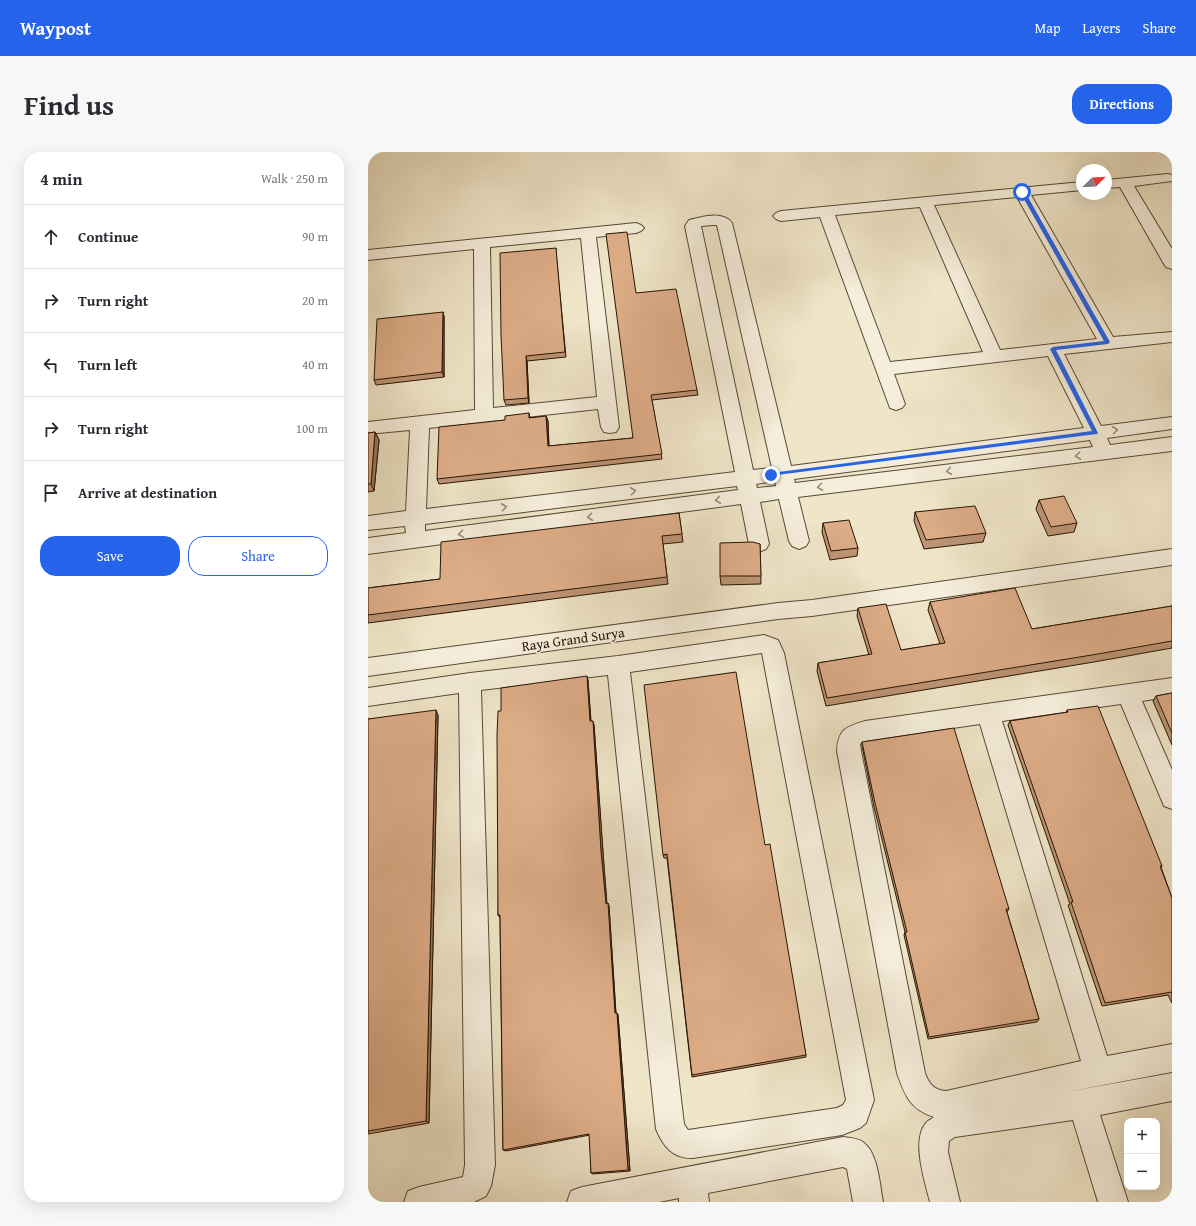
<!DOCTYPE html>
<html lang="en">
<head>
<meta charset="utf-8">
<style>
	body { margin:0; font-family:"Gentium Book Plus",serif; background:#f7f7f7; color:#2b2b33 }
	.controls { position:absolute; right:12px; bottom:12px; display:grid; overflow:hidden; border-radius:8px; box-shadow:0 4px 16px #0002 }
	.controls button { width:36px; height:36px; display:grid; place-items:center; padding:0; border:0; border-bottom:1px solid #e1e1e2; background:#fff; color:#2b2b33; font:20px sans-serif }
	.compass { position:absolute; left:708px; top:12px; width:36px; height:36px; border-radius:50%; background:#fff; box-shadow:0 4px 16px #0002; rotate:66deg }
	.stop { position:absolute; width:12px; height:12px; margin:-9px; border:3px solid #2563eb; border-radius:50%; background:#fff }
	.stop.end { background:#2563eb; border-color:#fff; box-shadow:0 1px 4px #0008 }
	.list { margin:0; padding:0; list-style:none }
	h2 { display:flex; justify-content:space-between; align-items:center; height:52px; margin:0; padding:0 16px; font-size:17px }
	h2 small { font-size:13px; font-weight:400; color:#7c7c81 }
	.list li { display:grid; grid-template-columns:26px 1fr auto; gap:12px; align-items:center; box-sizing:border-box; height:64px; padding:0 16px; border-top:1px solid #e1e1e2 }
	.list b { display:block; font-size:15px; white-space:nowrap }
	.list em { font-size:13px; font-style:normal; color:#7c7c81 }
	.actions { display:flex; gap:8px; padding:12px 16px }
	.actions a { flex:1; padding:9px 0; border:1px solid #2563eb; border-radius:16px; text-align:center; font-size:14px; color:#2563eb }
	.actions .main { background:#2563eb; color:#fff }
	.icon { flex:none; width:22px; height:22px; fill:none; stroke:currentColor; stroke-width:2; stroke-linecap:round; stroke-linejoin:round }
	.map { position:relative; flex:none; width:804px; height:1050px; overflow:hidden; border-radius:16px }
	header { display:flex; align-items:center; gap:24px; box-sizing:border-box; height:56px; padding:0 20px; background:#2563eb; color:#fff }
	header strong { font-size:19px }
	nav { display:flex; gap:22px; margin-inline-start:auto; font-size:14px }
	.intro { display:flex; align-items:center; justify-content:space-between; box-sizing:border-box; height:96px; padding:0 24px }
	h1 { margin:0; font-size:28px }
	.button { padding:10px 18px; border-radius:16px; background:#2563eb; color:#fff; font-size:14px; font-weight:700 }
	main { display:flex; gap:24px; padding:0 24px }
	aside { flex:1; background:#fff; border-radius:16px; box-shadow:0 4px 16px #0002 }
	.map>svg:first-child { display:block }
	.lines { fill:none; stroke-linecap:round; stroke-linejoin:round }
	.minor-casing { stroke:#5a4835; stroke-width:2 }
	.minor { fill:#f5eedb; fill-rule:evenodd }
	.wall { fill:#bd9474; stroke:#281404 }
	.shaded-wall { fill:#9a785e; stroke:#281404 }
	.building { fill:#dcac87; stroke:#281404 }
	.oneway { stroke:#998c7a }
	.route { fill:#2563eb }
	.labels { text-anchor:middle; stroke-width:3; stroke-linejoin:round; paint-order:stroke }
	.street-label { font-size:14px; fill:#281404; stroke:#f5eedb }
</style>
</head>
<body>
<header>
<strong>Waypost</strong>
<nav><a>Map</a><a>Layers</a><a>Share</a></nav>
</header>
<div class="intro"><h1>Find us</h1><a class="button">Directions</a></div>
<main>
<aside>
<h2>4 min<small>Walk · 250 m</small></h2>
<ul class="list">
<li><svg class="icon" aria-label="ahead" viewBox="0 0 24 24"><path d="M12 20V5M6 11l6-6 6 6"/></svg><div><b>Continue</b></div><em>90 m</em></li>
<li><svg class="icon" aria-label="right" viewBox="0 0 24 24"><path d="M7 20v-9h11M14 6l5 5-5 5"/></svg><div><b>Turn right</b></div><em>20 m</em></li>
<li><svg class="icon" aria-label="left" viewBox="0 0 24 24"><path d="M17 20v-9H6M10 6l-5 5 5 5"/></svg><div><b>Turn left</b></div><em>40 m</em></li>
<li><svg class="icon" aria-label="right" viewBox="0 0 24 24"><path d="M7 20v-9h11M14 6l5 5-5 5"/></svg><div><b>Turn right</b></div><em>100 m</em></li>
<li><svg class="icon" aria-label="arrive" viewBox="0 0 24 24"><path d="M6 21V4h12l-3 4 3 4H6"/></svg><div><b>Arrive at destination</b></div></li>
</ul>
<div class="actions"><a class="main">Save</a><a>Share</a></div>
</aside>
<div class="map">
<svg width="804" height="1050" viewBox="0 0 804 1050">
	<rect width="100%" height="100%" fill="#efe5c8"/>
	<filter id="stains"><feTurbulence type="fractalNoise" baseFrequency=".005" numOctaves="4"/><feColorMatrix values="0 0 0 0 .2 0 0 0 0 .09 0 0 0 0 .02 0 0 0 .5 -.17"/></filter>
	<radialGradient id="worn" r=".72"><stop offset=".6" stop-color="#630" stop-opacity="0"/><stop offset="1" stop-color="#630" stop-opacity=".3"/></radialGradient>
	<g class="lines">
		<defs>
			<path id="minor" d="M800 22 804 23V29L766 34 804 97V117L798 115 796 112 752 35 738 36V28Z
				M714 30V38L663 43 745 185 804 180V190L696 202 733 274 804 265V277L739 286 742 293 804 285V299L430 345 441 389 438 394 431 397 424 394 421 389 411 347 392 350 401 392 398 397 391 400 384 397 381 392 373 352 0 402V386L38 381 37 374 0 378V364L38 359 42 278 0 282V270L107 258 106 97 0 108V98L268 71 273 73 276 76 273 79 268 81 228 85 251 275 248 280 242 281 236 280 233 275 230 257 61 276 58 357 367 320 317 74 321 68C333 65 355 58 364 71L423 314 716 276 680 204 526 222 537 252 534 256 528 258 522 256 452 65 413 69 408 67 405 64 408 61 413 59ZM649 45 729 187 632 198 566 53ZM552 55 615 200 522 210 467 63ZM346 73H349L404 316 385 318 333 74ZM213 86 229 245 125 256 122 95ZM722 288 725 295 427 331 426 327ZM407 329 408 334 389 336 388 332ZM369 334 370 338 57 379V372Z
				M804 397V413L444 464 410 467 0 524V506L410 451 444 448Z
				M396 483 410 488 416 501 506 948 498 971 492 976 474 983 325 1006C305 1007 295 994 288 977L240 523 113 538 127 1013 123 1034 118 1044 106 1050H36L40 1039 51 1035 95 1025 97 1013 91 541 0 554V536L102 521 250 504ZM394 501 478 948 475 953 469 956 320 978 316 972 262 520Z
				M804 526V544L774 549 804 618V657L796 654 753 552 634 569 739 904 804 892V920L698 940 804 921V949L732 963 760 1050H730L705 968 587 985 581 989 580 1000 592 1050H562C557 1030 543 988 558 971 560 968 564 967 566 965 542 957 537 944 529 921L469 599C470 577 478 575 497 569ZM612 572 713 909 578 939C566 938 561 932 557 921L493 599 492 592 497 589Z
				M475 985C482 986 491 986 496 991 510 1001 512 1034 515 1050H485L479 1017 475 1015 340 1041 341 1050H311V1046L291 1050H199L203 1039 214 1035Z"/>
		</defs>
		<use href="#minor" class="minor-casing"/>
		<use href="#minor" class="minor"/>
	</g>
	<path class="wall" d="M188 96V101L198 205 159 209 161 251 138 253 136 248Z
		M268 141 329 238 330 243 284 248 294 307 71 332 69 327 137 268 161 261 162 266 178 264 180 269 181 294 265 286Z
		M75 160 76 165V225L8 233 6 228Z
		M7 280 11 288 6 339 0 340V281Z
		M671 348 709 371 706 380 680 384 668 357Z
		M547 360 618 381 615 390 556 397 546 369Z
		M311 361 315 390 295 392 300 432 0 471V436L72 427Z
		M455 371 490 396 489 404 462 408 454 380Z
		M392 392 393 432 353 433 352 424Z
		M562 450 664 477 804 454V496L726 510 458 554 449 519 450 511 501 503 489 464 490 456 533 498 572 492 560 458Z
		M220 528 223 569 226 573 235 702 239 752 240 751 241 754 248 861H249L250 863 262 1019 225 1022 223 1021 222 983 138 999 135 998 132 766 130 763 133 559Z
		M804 541V593L785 549 788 544Z
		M699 558 794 714 793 715 804 746V851L800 843 734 854 700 753 702 752 640 573 642 569 698 561Z
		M70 563 61 971 0 982V567Z
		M494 590 641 757 639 760 671 867 669 870 560 887 536 783 537 780 506 655 494 594Z
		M397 693 438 903V905L324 925 299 706H296L295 703Z"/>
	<path class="shaded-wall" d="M75 160 76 165V225L74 220Z
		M158 204 159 209 161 251 160 246Z
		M178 264 180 269 181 299 180 294Z
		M7 280 11 288 6 339 3 332Z
		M219 524 220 528 223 573 222 569Z
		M68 558 70 563 61 971 58 969Z
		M225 569 226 573 239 755 238 752 233 699Z
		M240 751 241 754 248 863 247 861Z
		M249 861 250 863 262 1019 260 1018Z"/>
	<path class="building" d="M259 80 268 141 308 137 329 238 283 243 294 302 69 327 71 275 137 268V264L161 261V266L178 264 180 294 265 286 238 82Z
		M188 96 197 200 158 204 160 246 136 248 133 183 132 101Z
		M75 160 74 220 6 228 9 167Z
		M7 280 3 332H0V281Z
		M696 344 709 371 683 375 671 348Z
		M607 354 618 381 558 388 547 360Z
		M311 361 314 382 294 384 299 425 0 463V436L72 427 73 390Z
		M481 368 490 396 463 399 455 371Z
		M385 390 392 392 393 424H352V391Z
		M647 436 664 477 804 454V489L730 502 459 546 450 511 504 502 490 456 518 452 533 498 577 491 562 450Z
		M368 520 397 693 402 692 438 903 324 923 299 702 295 703 276 533Z
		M219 524 222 569H225L233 699 238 752 240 751 247 861H249L260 1018 223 1021 221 982 135 998 132 763H130L129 583 130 559H133V536Z
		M804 541V581L788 544Z
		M730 554 794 714H792L804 746V841V840L737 851 703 750H705L642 569 700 560 699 558Z
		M68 558 58 969 0 979V567Z
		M586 576 634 734 641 757H638L671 867 561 885 537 780H539L507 651 494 590Z"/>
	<defs><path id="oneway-chevron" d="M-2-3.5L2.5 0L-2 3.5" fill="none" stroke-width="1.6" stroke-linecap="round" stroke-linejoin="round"/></defs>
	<g class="oneway">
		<use href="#oneway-chevron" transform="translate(747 278) rotate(-7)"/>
		<use href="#oneway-chevron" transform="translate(710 304) rotate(173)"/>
		<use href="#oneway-chevron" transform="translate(581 319) rotate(173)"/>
		<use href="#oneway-chevron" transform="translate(452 335) rotate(173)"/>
		<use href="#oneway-chevron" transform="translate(265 339) rotate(-7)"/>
		<use href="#oneway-chevron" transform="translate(350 348) rotate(172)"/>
		<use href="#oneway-chevron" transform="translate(136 355) rotate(-7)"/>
		<use href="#oneway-chevron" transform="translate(222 365) rotate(172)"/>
		<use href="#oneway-chevron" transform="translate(93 382) rotate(172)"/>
	</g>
	<path class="route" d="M654 39 657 40 742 190 740 192 688 198 730 281 729 282 401 324V321H403L724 279 682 197 685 195 736 189 652 40Z"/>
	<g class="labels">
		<g class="street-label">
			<text transform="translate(205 487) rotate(-8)" y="5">Raya Grand Surya</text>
		</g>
	</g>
	<rect width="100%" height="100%" filter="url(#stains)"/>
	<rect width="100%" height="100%" fill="url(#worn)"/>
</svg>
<div class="controls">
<button>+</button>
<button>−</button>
</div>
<svg class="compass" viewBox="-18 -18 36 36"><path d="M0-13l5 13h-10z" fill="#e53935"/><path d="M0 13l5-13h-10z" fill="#7c7c81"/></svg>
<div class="stop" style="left:654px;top:40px"></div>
<div class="stop end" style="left:403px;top:323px"></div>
</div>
</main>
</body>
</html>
